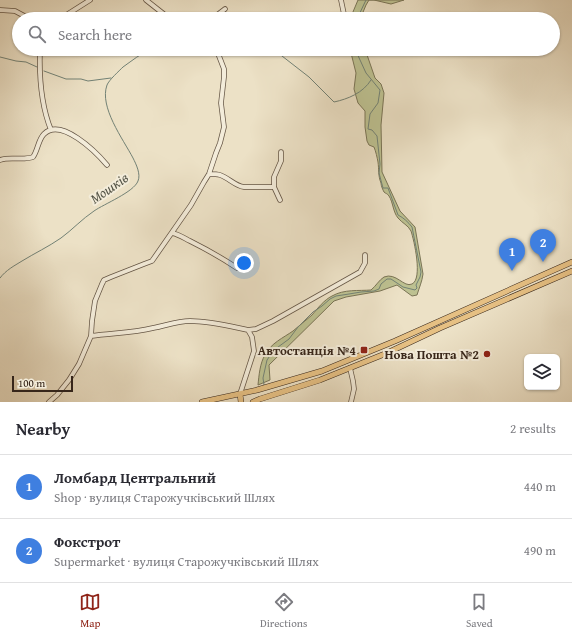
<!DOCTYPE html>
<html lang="en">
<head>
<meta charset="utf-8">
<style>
	body { margin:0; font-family:"Gentium Book Plus",serif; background:#f2f2f3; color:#2b2b33 }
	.controls { position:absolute; right:12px; bottom:12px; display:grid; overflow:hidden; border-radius:6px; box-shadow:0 1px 3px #0004 }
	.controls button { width:36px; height:36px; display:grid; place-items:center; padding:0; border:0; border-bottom:1px solid #e1e1e2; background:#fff; color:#2b2b33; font:20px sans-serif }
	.scale { position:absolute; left:12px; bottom:10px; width:61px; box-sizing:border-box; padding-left:4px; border:2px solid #37261a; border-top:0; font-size:11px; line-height:14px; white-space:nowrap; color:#37261a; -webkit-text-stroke:3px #f3ecda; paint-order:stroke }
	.you { position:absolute; left:244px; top:263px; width:14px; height:14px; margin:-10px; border:3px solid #fff; border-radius:50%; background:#1a73e8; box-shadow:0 0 0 6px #1a73e833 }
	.badge { display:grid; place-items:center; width:26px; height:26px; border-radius:50%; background:#8f2418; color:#fff; font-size:13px; font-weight:700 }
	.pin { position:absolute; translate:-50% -33px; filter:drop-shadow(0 1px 2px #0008) }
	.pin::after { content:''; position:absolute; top:21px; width:14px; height:12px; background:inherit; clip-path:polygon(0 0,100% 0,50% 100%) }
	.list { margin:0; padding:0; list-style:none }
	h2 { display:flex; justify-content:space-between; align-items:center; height:52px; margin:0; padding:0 16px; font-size:17px }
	h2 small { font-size:13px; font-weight:400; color:#7c7c81 }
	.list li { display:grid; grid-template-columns:26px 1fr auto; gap:12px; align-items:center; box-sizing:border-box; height:64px; padding:0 16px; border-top:1px solid #e1e1e2 }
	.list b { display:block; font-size:15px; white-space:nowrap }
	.list p { margin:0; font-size:13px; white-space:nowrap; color:#7c7c81 }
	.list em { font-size:13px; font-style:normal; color:#7c7c81 }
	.icon { flex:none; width:22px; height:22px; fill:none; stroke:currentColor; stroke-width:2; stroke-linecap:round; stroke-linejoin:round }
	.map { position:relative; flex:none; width:572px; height:402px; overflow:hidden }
	.search { position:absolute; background:#fff; box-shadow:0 1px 3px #0004; left:12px; right:12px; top:12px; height:44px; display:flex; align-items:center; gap:10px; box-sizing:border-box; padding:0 14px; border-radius:22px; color:#7c7c81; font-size:15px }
	.sheet { height:180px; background:#fff }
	nav { display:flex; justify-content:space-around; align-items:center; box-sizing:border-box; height:56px; border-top:1px solid #e1e1e2; background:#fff; font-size:11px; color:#7c7c81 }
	nav a { display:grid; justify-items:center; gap:2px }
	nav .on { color:#8f2418 }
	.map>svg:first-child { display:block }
	.green { fill:#bdc191; stroke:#7a7456 }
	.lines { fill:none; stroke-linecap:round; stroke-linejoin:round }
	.stream { stroke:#728175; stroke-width:1 }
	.minor-casing { stroke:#645545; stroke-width:5.5 }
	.major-casing { stroke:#37261a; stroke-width:6 }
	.minor { stroke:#f3ecda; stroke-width:4 }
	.major { stroke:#e6c083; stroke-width:5 }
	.poi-dot { fill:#8f2418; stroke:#f3ecda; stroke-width:1.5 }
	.labels { text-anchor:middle; stroke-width:4; stroke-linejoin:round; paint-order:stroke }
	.poi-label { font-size:13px; font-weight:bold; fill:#37261a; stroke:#f3ecda; text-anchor:end }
	.water-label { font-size:14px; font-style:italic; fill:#545447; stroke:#f3ecda }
</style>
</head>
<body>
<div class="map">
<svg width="572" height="402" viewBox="0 0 572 402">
	<rect width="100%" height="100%" fill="#ece1c6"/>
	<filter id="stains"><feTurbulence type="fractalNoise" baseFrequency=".005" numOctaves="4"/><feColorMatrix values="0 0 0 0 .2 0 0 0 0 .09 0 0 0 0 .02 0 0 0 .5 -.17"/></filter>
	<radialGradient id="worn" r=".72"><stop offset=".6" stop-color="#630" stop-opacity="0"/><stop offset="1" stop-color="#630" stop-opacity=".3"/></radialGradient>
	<path class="green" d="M358 0H404L391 4 374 0H369L366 5 361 17V19H350Z
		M350 49H365L375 78 381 84 384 93 381 125 382 172 400 211 415 227 423 274C422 282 419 288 417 295L412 296 397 285 380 291 346 297 334 301 269 365 270 380 258 385C259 375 260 363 265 355 271 343 283 338 293 331 299 326 306 320 312 315 318 308 324 300 332 296 344 289 359 291 371 290 376 286 379 280 384 277 396 272 404 288 412 284 423 279 414 240 411 231 408 225 402 223 398 218 393 212 393 202 389 196 387 193 386 194 384 192 383 190 381 186 381 183 378 176 379 169 378 162 377 157 376 152 374 147L369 145 367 141 365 127V111L358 103 354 89 356 73Z"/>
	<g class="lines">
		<path class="stream" d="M357 19 366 0
			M273 49 309 77 334 102C348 99 363 93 371 80
			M0 57 16 61 26 62 37 67
			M44 71 66 79H81L88 81 111 78
			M0 278C6 270 14 266 22 261 35 253 48 247 61 238 72 230 82 219 94 211 104 204 134 192 138 181 141 174 136 164 133 158 123 139 99 107 107 85 109 80 119 71 123 67 133 60 140 54 151 49
			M264 385 263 378 267 360 274 350 289 339 298 327 313 312 322 306 330 299 336 296 349 294 361 292 374 291 379 289 381 284 387 279H391L403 287 415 290 417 288 416 285 420 277 421 272 412 227C408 222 404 218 398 215L388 188H383L379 173 380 164 377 136 372 130 368 129 370 114 378 103 380 90 366 73 355 49"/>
		<defs>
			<path id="minor" d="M146 0 165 15 173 19
				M341 0 345 19
				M0 10 15 11 30 19
				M60 19 90 0
				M212 19 225 9
				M40 49C39 76 41 105 51 130
				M326 51 338 49
				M0 160C11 156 22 161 33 157 38 150 38 140 44 134 61 117 96 152 107 165
				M209 174C213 174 217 174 220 175 229 178 235 186 244 187H274V177L281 161V152
				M274 187 280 200
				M172 233C178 234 184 238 190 241 206 249 222 258 237 268
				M91 336C112 333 133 333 153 328 165 326 177 321 190 321 209 321 229 326 248 330
				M350 368 353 381 354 389 351 402
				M240 394 254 351 252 337 248 330 256 329 273 321 360 272 365 263V255
				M49 402 57 395 69 380 79 364 91 336 92 321 95 301 102 284 104 280 111 277 144 264 152 261 191 205 204 182 209 174 216 153 220 143 224 127 221 103 224 77V69L219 56 215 49"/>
			<path id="major" d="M240 394 241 402
				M202 402 257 390 322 371 395 341 572 262
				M253 402 260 399 320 380 387 353 440 328 572 271"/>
		</defs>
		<use href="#minor" class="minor-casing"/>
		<use href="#major" class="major-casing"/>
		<use href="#minor" class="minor"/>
		<use href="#major" class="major"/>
	</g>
	<g class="poi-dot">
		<rect x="360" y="346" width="8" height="8" rx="2"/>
		<circle cx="487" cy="354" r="4"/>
	</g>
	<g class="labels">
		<g class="poi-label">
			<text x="356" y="355">Автостанція №4</text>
			<text x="479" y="359">Нова Пошта №2</text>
		</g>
		<g class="water-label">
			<text transform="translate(109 188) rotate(-35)" y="5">Мошків</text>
		</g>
	</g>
	<rect width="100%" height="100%" filter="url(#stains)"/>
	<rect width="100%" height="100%" fill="url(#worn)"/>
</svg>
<div class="controls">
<button><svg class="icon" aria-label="layers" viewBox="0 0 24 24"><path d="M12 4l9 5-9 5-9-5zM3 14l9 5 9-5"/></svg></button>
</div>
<div class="scale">100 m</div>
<div class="you"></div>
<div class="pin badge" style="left:512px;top:271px;background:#3f7fe0">1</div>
<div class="pin badge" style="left:543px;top:262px;background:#3f7fe0">2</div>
<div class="search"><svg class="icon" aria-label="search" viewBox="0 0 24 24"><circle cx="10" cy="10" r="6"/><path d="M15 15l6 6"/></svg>Search here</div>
</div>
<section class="sheet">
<h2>Nearby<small>2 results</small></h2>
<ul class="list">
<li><span class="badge" style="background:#3f7fe0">1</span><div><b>Ломбард Центральний</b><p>Shop · вулиця Старожучківський Шлях</p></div><em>440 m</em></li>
<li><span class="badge" style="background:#3f7fe0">2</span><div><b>Фокстрот</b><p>Supermarket · вулиця Старожучківський Шлях</p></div><em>490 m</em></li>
</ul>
</section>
<nav>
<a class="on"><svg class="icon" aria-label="map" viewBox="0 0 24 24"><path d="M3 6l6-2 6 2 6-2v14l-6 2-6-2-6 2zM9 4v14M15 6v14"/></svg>Map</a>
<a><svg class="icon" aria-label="directions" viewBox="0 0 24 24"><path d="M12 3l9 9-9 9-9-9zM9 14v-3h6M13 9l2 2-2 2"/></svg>Directions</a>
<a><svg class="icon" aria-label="saved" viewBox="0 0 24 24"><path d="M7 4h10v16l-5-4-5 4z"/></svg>Saved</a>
</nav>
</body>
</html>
